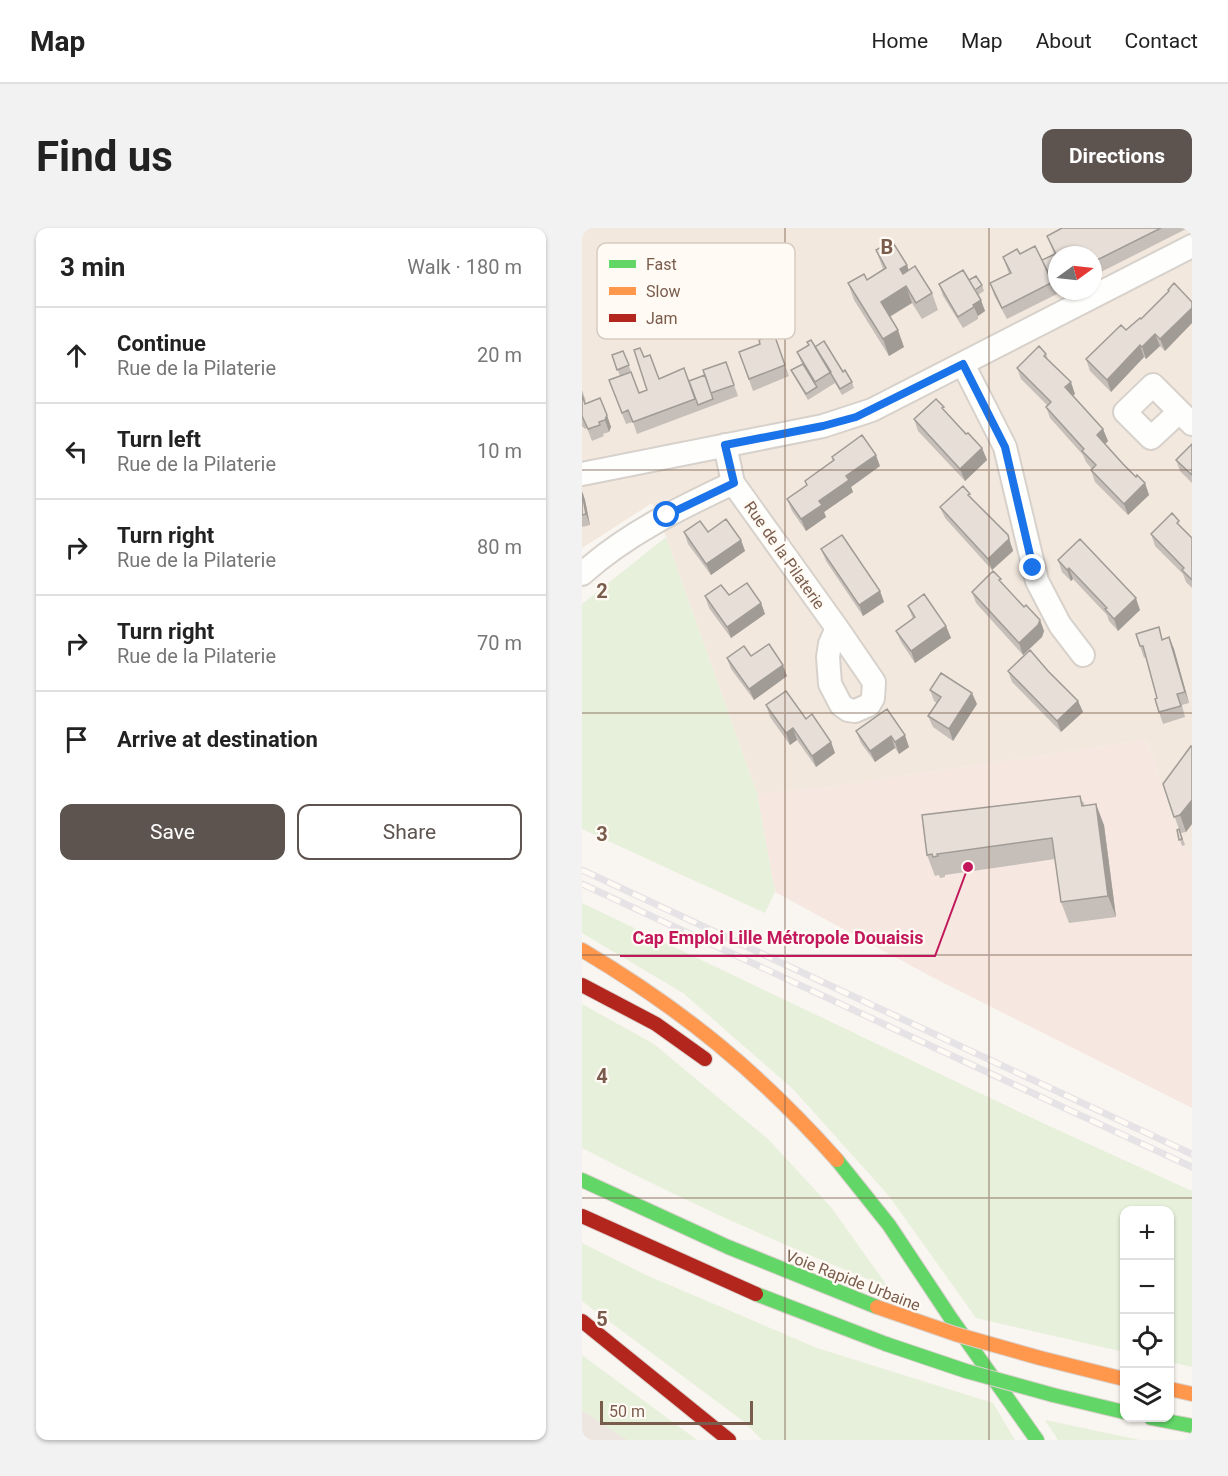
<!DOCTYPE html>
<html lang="en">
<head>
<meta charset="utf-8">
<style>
	body { margin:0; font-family:Roboto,sans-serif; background:#f2f2f2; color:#222 }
	.controls { position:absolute; right:18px; bottom:18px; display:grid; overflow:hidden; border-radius:12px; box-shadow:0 2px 4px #0004 }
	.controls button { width:54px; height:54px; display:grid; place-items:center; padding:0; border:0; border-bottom:2px solid #e0e0e0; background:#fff; color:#222; font:30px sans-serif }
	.compass { position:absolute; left:466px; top:18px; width:54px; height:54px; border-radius:50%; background:#fff; box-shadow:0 2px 4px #0004; rotate:75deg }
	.scale { position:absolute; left:18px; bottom:15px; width:153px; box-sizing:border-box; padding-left:6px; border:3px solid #7a5c4d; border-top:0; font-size:16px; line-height:21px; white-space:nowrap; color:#7a5c4d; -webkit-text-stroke:4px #fffaf3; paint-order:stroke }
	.stop { position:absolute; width:18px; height:18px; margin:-14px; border:4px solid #1a73e8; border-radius:50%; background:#fff }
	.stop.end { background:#1a73e8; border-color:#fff; box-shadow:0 2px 6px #0008 }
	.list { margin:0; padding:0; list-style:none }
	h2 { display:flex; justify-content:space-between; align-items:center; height:78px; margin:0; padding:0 24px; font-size:26px }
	h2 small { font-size:20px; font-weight:400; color:#767676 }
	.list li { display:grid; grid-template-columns:39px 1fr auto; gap:18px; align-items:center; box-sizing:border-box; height:96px; padding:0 24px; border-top:2px solid #e0e0e0 }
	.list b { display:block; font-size:22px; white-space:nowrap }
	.list p { margin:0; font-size:20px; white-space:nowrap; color:#767676 }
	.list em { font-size:20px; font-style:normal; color:#767676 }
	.actions { display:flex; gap:12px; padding:18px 24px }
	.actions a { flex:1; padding:14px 0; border:2px solid #5d544f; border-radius:12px; text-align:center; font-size:21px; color:#5d544f }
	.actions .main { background:#5d544f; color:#fff }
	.icon { flex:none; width:33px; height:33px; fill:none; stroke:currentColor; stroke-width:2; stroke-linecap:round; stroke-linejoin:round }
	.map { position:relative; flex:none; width:610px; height:1212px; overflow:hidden; border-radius:12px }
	header { display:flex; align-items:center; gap:36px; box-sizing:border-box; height:84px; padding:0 30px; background:#fff; border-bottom:2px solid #e0e0e0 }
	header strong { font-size:28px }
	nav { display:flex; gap:33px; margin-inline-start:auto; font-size:21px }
	.intro { display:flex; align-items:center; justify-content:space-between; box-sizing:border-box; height:144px; padding:0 36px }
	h1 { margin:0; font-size:42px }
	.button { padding:15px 27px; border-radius:12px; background:#5d544f; color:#fff; font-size:21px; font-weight:700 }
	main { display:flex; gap:36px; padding:0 36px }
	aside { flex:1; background:#fff; border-radius:12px; box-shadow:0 2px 4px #0004 }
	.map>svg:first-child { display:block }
	.residential { fill:#f2e8de; fill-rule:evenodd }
	.commercial { fill:#f6e8e1 }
	.industrial { fill:#ede5e0 }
	.green { fill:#e7f0db }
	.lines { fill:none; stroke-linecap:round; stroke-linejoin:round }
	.street-casing { stroke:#d7d1cb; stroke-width:26 }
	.fast-casing { stroke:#dad1cc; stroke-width:16 }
	.slow-casing { stroke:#dad1cc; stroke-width:16 }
	.jam-casing { stroke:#dad1cc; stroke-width:16 }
	.street { stroke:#fefefd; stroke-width:22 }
	.fast { stroke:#63d668; stroke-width:14 }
	.slow { stroke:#ff974d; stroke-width:14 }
	.jam { stroke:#b3261e; stroke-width:14 }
	.rail-casing { stroke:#e6e3e7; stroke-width:7 }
	.rail { stroke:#fffaf3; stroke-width:4.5; stroke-dasharray:14; stroke-linecap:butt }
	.fast-bridge-casing { stroke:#dad1cc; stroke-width:16; stroke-linecap:butt }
	.slow-bridge-casing { stroke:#dad1cc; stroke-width:16; stroke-linecap:butt }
	.fast-bridge { stroke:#63d668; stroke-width:14 }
	.slow-bridge { stroke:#ff974d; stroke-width:14 }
	.wall { fill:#c6bfb9 }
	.shaded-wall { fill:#a19b96 }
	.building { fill:#e6ded7; stroke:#a19b96; stroke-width:1.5 }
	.route { stroke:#1a73e8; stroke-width:8 }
	.grid { fill:none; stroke:#7a5c4d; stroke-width:1.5; stroke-opacity:0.55 }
	.labels { text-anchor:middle; stroke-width:4.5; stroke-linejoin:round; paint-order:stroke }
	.street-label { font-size:16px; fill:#7a5c4d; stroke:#fffaf3 }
	.key { fill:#fffaf3; stroke:#d7cbc1; stroke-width:1.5 }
	.key-label { font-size:16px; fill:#7a5c4d }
	.grid-label { font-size:20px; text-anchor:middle; font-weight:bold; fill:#7a5c4d; stroke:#fffaf3; stroke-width:4.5; stroke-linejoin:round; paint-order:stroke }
	.leader { fill:none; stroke:#c2185b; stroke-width:2 }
	.callout-dot { fill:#c2185b; stroke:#fffaf3; stroke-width:2 }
	.callout-label { font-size:18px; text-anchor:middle; font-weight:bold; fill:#c2185b; stroke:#fffaf3; stroke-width:4.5; stroke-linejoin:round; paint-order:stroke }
</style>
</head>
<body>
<header>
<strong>Map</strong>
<nav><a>Home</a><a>Map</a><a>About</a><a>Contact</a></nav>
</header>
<div class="intro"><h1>Find us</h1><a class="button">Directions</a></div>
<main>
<aside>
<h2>3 min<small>Walk · 180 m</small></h2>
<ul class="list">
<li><svg class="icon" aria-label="ahead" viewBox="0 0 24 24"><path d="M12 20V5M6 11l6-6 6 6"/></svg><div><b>Continue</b><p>Rue de la Pilaterie</p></div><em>20 m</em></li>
<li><svg class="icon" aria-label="left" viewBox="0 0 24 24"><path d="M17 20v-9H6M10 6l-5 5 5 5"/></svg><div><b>Turn left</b><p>Rue de la Pilaterie</p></div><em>10 m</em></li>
<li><svg class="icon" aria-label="right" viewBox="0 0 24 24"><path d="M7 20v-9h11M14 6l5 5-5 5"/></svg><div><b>Turn right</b><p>Rue de la Pilaterie</p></div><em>80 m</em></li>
<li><svg class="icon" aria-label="right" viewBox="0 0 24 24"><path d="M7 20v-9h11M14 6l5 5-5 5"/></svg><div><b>Turn right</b><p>Rue de la Pilaterie</p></div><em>70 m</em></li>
<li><svg class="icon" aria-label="arrive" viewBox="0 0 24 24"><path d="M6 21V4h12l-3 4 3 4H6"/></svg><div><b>Arrive at destination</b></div></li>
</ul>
<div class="actions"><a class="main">Save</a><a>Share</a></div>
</aside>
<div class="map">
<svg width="610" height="1212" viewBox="0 0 610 1212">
	<rect width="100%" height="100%" fill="#f9f5f0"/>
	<path class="residential" d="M0 0H610V625L600 618 565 512 247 559 175 566 84 309 70 275 0 320ZM475 27H511V63H475Z"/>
	<path class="commercial" d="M565 512 600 618 610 625V880L348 748 193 664 175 566 247 559Z"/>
	<path class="industrial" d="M0 1182 46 1212H0Z"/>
	<path class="green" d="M84 309 175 566 193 664 183 685 0 601V376Z
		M0 675 465 897 610 963V1139L588 1134V982H542V1124L394 1090 307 968 211 861 101 765 0 705Z
		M0 776 72 816 186 911 249 979 306 1059C201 1018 100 972 0 920Z
		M0 1015 64 1047 235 1120 411 1175 433 1212H180L161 1193 0 1073Z
		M0 1127 115 1212H45L0 1182Z
		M463 1192 558 1212H476Z"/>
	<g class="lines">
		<defs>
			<path id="street" d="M381 136 423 219 455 353 478 397 501 427
				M597 184 569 210 543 184 571 157 610 196
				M143 217 151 255 255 400 292 454 291 470 287 477 273 483 266 482 259 477 248 456 246 429 248 416 255 400
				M0 246 241 198 290 182 610 18
				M0 346C44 306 98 280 151 255"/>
			<path id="fast" d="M255 932 307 997 368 1089 455 1212
				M0 952 146 1019 295 1079
				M174 1066 304 1116
				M471 1167 542 1184
				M569 1190 610 1198"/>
			<path id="slow" d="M0 722C101 782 177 844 255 932
				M458 1130 542 1151
				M588 1161 610 1166"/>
			<path id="jam" d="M0 757 74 796 123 831
				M0 988 174 1066
				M0 1093 147 1212"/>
		</defs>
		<use href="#street" class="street-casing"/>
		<use href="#fast" class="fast-casing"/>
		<use href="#slow" class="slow-casing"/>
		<use href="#jam" class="jam-casing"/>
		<use href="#street" class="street"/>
		<use href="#fast" class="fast"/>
		<use href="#slow" class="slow"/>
		<use href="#jam" class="jam"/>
		<defs>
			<path id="rail" d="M0 642 610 926
				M0 656 610 939"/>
		</defs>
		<use href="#rail" class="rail-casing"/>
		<use href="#rail" class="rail"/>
		<defs>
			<path id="fast-bridge" d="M304 1116 384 1143 471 1167"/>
			<path id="slow-bridge" d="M295 1079 373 1106 458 1130"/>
		</defs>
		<use href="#fast-bridge" class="fast-bridge-casing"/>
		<use href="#slow-bridge" class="slow-bridge-casing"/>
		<use href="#fast-bridge" class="fast-bridge"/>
		<use href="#slow-bridge" class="slow-bridge"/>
	</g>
	<path class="wall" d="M480 0H606L511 48V27H475V63H481L425 91 412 67 408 55 427 46 421 29 438 26 460 32 472 26 465 8Z
		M294 22 326 42 350 65 356 82 340 91 330 75 308 89 322 119 307 128 272 72 266 55 285 52 301 41Z
		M387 52 400 57 402 63 396 67 403 83 396 88V91L381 100 361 68 357 56Z
		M586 62 610 74V95L583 123 578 118 564 131 562 129 529 164 508 143 504 131 544 102 559 91 586 64Z
		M192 106 207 148 171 163 157 124 178 116Z
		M225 114 233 119 261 144 270 154 272 160 260 167 253 155 226 172 212 148 209 142 220 136 215 124 227 117Z
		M41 123 49 143 38 148 30 127Z
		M464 126 466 131 493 166 490 168 521 201 526 213 523 216 554 249 563 255 567 267 546 287 513 254 509 242 510 241 504 234 501 227 468 190 464 179 465 177 439 151 435 140Z
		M62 129 77 151 107 153 123 147 144 134 156 168 55 206 51 194 44 196 27 152 57 165 65 162Z
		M0 162 4 173 2 174 3 176 18 170 29 199 27 204 21 206 22 208 10 213 5 200 3 201 0 198Z
		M364 184 384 206 400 220 405 232 383 253 336 203 332 191Z
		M610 216V255L598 243 594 232Z
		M250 229 298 238 269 259 271 264 242 284 244 289 224 303 210 283 205 271 225 258 223 253 251 233Z
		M0 263 3 272 8 297 0 299Z
		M358 279 430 319 431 323 410 342 363 290Z
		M599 299 610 310V360L604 354 601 346 573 318 569 306Z
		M102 304H126L159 312 163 323 129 347 106 316Z
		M239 321 298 363 302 374 281 388 244 333Z
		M476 332 558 382 536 403 527 393 525 387 491 351 489 353 480 344Z
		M421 356 442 379 458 392 462 403 460 409 441 427 394 375 390 364Z
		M147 367 179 375 183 386 149 410 127 380 123 368Z
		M326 378 364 398 369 410 333 435 319 414 314 403 331 391Z
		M587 409 592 421 607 475 600 477 603 489 581 496 577 484 575 470 564 429 562 430 558 418Z
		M169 428 205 448 172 472 149 441 145 430Z
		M426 443 496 473 501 484 479 504 430 454Z
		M348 462 395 476 371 513 351 499 346 488 355 475 352 473Z
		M184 477 224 491 249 514 253 525 234 539 215 512 208 517 188 489Z
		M305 481 327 519 317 526 313 520 293 534 279 515 274 503Z
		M610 519V596L604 604 599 605 603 617 600 618 595 602 597 601 581 556Z
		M501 573 503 578 522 597 534 689 487 695 479 674 473 631 363 647V649L358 650 357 647 353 648 345 627Z"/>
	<path class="shaded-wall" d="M325 37 331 54 324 58 318 41Z
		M324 58 330 75 305 90 299 74Z
		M399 72 403 83 396 88 391 77Z
		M610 80V95L583 123 578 111Z
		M316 102 322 119 307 128 301 111Z
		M573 106 578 118 564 131 560 119Z
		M558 117 562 129 529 164 525 152Z
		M489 154 493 166 487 171 483 159Z
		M25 187 29 199 27 204 23 192Z
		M521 201 526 213 520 219 515 207Z
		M400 220 405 232 383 253 378 241Z
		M294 227 298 238 269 259 271 264 242 284 244 289 224 303 219 291 237 273 264 248Z
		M563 255 567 267 546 287 542 276Z
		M0 263 3 272 8 297 4 286Z
		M426 307 431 323 410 342 406 331Z
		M159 312 163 323 129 347 124 336Z
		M487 340 491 351 489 353 485 342Z
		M298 363 302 374 281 388 277 377Z
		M554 370 558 382 536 403 532 391Z
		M179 375 183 386 149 410 145 399Z
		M458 392 462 403 460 409 441 427 437 415Z
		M364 398 369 410 333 435 329 423Z
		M587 409 592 421 607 475 603 464Z
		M201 437 205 448 172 472 167 461Z
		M390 465 395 476 371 513 367 501Z
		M496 473 501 484 479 504 475 493Z
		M211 500 215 512 208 517 204 505Z
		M323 507 327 519 317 526 313 514Z
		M309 508 313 520 293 534 288 523Z
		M249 514 253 525 234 539 230 528Z
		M610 572V596L604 604 598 587Z
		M514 576 522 597 534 689 526 668Z"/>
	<path class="building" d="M480 0H579L511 34V27H475V28L465 8Z
		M310 13 325 37 318 41 321 46 333 38 350 65 334 75 324 58 299 74 316 102 301 111 266 55 282 46 285 52 304 40 294 22Z
		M453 18 471 54 420 80 408 55 429 45 421 29 435 21 438 26Z
		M473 26 475 30V59L473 60 460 32Z
		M381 42 399 72 391 77 392 79 376 89 357 56Z
		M394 48 400 57 393 62 387 52Z
		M592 55 610 74V80L578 111 573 106 560 119 558 117 525 152 504 131 539 97 544 102 558 90 559 91 587 63 586 62Z
		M192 106 203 137 167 151 157 124 178 116 177 112Z
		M229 112 249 144 233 154 215 124 227 117 225 114Z
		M242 113 261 144 263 142 270 154 258 161 233 119Z
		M457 118 464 126 462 128 489 154 483 159 521 201 515 207 541 236 554 249 555 247 563 255 542 276 509 242 514 237 500 223 502 221 464 179 469 174 435 140Z
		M58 120 62 129 68 127 77 151 102 140 113 171 51 194 46 182 40 185 27 152 49 144 57 165 65 162 52 122Z
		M41 123 47 137 35 142 30 127Z
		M144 134 152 157 129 165 121 142Z
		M221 136 235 159 224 166 209 142Z
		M123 147 131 171 116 177 107 153Z
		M0 167 3 176 18 170 25 187 23 192 17 194 18 197 6 201 0 188Z
		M354 171 362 179 360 180 384 206 386 205 400 220 378 241 332 191Z
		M280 207 294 227 264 248 267 252 237 273 240 277 219 291 205 271 225 257 223 253 252 232 250 229Z
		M610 216V247L594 232Z
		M381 258 388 266 386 267 426 307 427 311 406 331 358 279Z
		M0 265 4 286 0 287Z
		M590 285 597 293 595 295 610 310V352L600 342 602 340 569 306Z
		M144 291 159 312 124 336 102 304 118 293 126 304Z
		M260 307 298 363 277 377 239 321Z
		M498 311 554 370 532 391 523 381 525 380 487 340 485 342 476 332Z
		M411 343 419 351 417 352 442 379 444 377 458 392 456 397 437 415 390 364Z
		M165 355 179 375 145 399 123 368 139 357 147 367Z
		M342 366 364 398 329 423 314 403 333 389 326 378Z
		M577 399 580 412 587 409 603 464 595 466 599 478 577 484 573 471 575 470 561 418H558L554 406Z
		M187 416 201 437 167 461 145 430 162 418 169 428Z
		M448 422 466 443 496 473 475 493 426 443Z
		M359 445 390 465 367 501 346 488 359 469 348 462Z
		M204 463 224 491 230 486 249 514 230 528 211 500 204 505 184 477Z
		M305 481 323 507 313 514 309 508 288 523 274 503Z
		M609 518 610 519V572L598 587 592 589 581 556Z
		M498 568 500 578 514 576 526 668 479 674 470 610 355 626 356 628 351 629 350 626 345 627 340 587Z
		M597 601 600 611 597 612 595 602Z"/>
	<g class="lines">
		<path class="route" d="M85 287 152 255 143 217 241 198 274 189 381 136 423 219 451 340"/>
	</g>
	<path class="grid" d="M203 0V1212M407 0V1212M0 242H610M0 485H610M0 727H610M0 970H610"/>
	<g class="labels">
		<g class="street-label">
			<text transform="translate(203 327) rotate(55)" y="6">Rue de la Pilaterie</text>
			<text transform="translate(271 1052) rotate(21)" y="6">Voie Rapide Urbaine</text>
		</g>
	</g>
	<rect x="15" y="15" width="198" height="96" rx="9" class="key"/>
	<rect x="27" y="32" width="27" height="8" fill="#63d668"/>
	<rect x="27" y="59" width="27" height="8" fill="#ff974d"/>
	<rect x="27" y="86" width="27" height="8" fill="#b3261e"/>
	<g class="key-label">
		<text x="64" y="42">Fast</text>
		<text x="64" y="69">Slow</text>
		<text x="64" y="96">Jam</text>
	</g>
	<g class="grid-label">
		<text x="305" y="26">B</text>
		<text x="20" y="370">2</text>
		<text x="20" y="613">3</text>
		<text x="20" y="855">4</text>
		<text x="20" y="1098">5</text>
	</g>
	<path class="leader" d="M386 639L353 728H38"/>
	<circle class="callout-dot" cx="386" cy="639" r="6"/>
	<g class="callout-label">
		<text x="196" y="716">Cap Emploi Lille Métropole Douaisis</text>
	</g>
</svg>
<div class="controls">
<button>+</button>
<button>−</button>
<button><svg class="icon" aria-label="locate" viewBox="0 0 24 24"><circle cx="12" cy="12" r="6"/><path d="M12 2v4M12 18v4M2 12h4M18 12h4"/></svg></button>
<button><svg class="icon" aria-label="layers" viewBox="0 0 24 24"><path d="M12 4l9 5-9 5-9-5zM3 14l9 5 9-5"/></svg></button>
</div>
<svg class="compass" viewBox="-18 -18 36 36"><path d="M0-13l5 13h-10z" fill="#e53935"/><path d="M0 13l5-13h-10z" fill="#767676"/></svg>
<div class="scale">50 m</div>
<div class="stop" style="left:85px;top:287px"></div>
<div class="stop end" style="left:451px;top:340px"></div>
</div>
</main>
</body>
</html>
